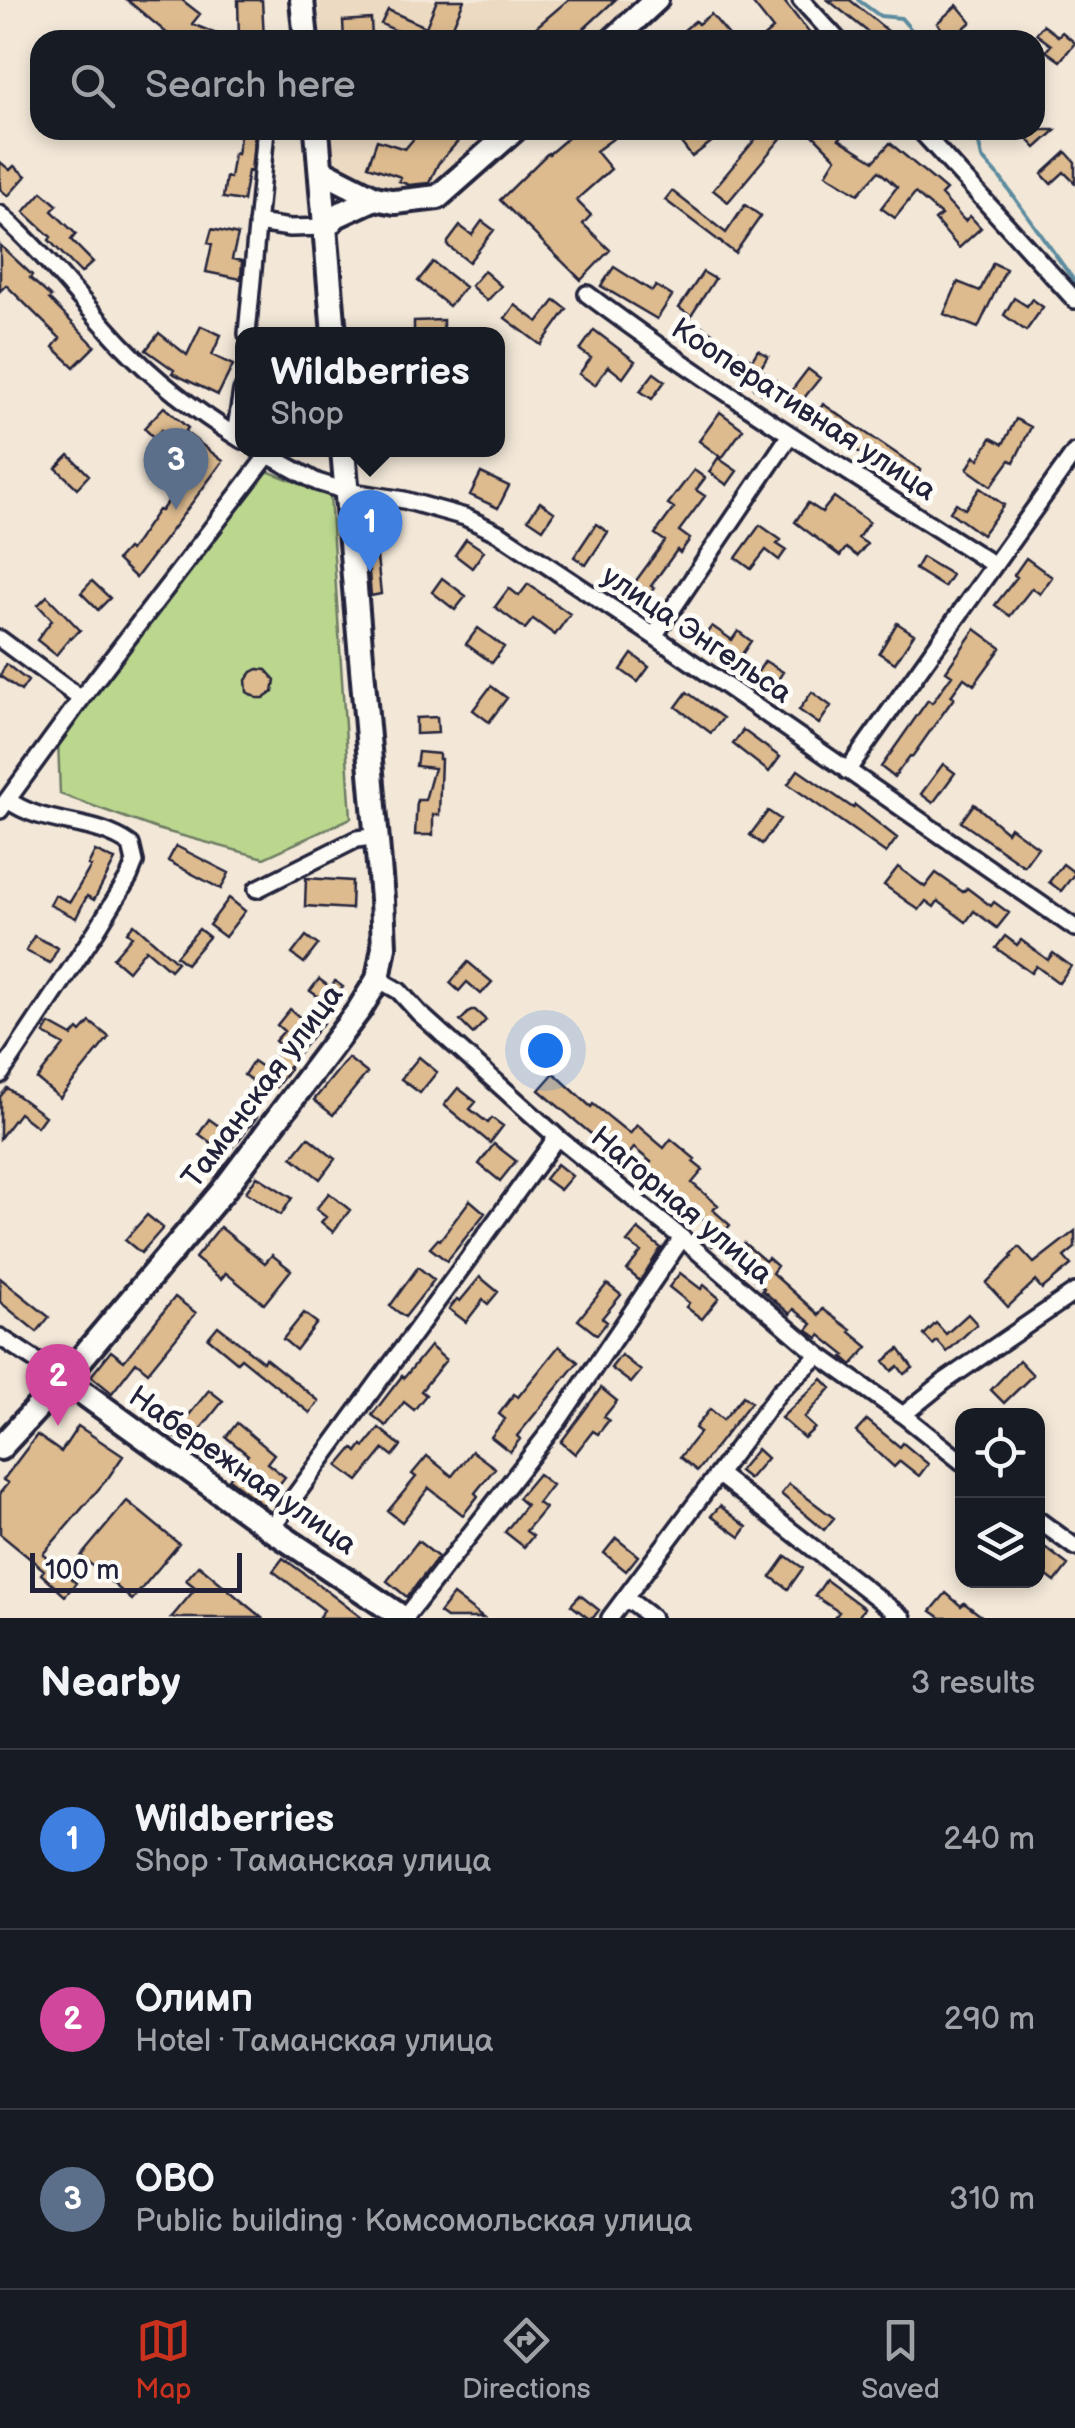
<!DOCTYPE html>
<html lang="en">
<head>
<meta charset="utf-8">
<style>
	body { margin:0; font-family:"Balsamiq Sans",sans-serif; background:#20242c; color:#f1f3f6 }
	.controls { position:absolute; right:30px; bottom:30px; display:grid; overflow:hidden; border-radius:20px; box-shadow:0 5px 15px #0003 }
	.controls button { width:90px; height:90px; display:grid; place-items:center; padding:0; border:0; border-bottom:2px solid #363941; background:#171b24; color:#f1f3f6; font:50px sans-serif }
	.scale { position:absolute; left:30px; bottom:25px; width:212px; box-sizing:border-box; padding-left:10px; border:5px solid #22223b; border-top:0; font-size:28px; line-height:35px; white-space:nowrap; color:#22223b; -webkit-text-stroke:8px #fdfcf7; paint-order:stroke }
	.you { position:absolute; left:545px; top:1050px; width:35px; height:35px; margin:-25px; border:8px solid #fff; border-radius:50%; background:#1a73e8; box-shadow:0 0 0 15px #1a73e833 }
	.badge { display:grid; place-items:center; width:65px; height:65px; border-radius:50%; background:#c8321e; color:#fff; font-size:32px; font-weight:700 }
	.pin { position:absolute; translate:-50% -82px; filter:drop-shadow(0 2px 5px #0008) }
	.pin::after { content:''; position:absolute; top:52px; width:35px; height:30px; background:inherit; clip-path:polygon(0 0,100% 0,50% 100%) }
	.popup { position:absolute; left:235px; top:327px; width:270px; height:130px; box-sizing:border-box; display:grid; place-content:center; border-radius:20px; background:#171b24; filter:drop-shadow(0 2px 8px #0005); font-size:32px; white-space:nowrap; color:#9ea1a6 }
	.popup b { font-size:38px; color:#f1f3f6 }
	.popup::after { content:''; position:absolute; left:50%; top:100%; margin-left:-20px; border:20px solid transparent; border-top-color:#171b24 }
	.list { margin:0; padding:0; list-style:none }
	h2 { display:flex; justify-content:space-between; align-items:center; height:130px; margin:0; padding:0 40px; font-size:42px }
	h2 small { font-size:32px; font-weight:400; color:#9ea1a6 }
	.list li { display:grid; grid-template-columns:65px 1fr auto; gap:30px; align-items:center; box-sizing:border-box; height:180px; padding:0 40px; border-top:2px solid #363941 }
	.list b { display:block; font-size:38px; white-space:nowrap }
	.list p { margin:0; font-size:32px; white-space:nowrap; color:#9ea1a6 }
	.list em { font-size:32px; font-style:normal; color:#9ea1a6 }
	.icon { flex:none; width:55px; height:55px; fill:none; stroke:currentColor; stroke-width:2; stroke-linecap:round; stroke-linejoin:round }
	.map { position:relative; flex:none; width:1075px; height:1618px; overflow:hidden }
	.search { position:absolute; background:#171b24; box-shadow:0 5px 15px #0003; left:30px; right:30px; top:30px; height:110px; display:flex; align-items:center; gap:25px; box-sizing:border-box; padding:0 35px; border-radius:30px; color:#9ea1a6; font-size:38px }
	.sheet { height:670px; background:#171b24 }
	nav { display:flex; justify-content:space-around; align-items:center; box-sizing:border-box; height:140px; border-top:2px solid #363941; background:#171b24; font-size:28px; color:#9ea1a6 }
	nav a { display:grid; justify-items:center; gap:5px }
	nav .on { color:#c8321e }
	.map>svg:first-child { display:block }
	.built { fill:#ecdac2 }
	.green { fill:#bbd78e; stroke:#6e7c64; stroke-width:2.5 }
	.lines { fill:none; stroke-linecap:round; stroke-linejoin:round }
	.stream { stroke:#5d8c9f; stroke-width:4 }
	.building { fill:#ddbb8f; stroke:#22223b; stroke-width:2.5 }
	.street-casing { stroke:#22223b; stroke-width:22 }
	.secondary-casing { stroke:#22223b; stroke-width:30 }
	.street { stroke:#fdfcf7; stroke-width:15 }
	.secondary { stroke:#fdfcf7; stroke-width:22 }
	.labels { text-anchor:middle; stroke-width:10; stroke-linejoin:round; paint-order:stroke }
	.street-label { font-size:30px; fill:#22223b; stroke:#fdfcf7 }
</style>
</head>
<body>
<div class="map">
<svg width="1075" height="1618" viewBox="0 0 1075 1618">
	<rect width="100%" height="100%" fill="#f3e8d8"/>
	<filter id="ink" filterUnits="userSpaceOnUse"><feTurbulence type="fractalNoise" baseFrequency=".01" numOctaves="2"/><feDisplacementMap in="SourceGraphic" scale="20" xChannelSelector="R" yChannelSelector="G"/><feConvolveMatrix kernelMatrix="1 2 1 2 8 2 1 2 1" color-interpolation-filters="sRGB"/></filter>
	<g filter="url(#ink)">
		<path class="built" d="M319 0H641L598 40H321Z
			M326 130H502L437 191 408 195 339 165 327 142Z"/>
		<path class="green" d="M267 471 330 495 351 818 264 858 157 829 60 794 58 739 237 503Z"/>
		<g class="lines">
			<path class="stream" d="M858 0 880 16 901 18 920 40
				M976 130 982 158 1001 179 1075 282"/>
		</g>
		<path class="building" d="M127 0H182L200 14 192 24 232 40H175Z
			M238 0H262L264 40H239Z
			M437 0H464L447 40H417L381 24 388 10 426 27Z
			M568 0H615L575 37 573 34 567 40H521Z
			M750 0H783L811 35 804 40H760L773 29Z
			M828 0H850L888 31 878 40Z
			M957 5 971 22 951 39 937 23Z
			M711 14 733 40H672L695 21 698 24Z
			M371 19 372 40H344L343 21Z
			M1043 25 1058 36 1062 32 1075 43 1060 61 1046 51 1051 45 1036 34Z
			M241 130H255L251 172 248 171 243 201 223 198 226 177 230 178 234 153 237 154Z
			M421 130H468L438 164 429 183 409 185 399 181 401 177 368 166 377 140 405 149Z
			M577 130H625L596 151 611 169 576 200 591 215 583 224 610 250 581 280 500 200 548 153 549 154Z
			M671 130H727L692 157Z
			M763 130H788L728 202 713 190Z
			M808 130H848L839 139 874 161 890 143 946 190 941 195 965 221 970 216 981 228 959 248 935 220 941 215 915 193 895 218 881 208 897 187 879 171 858 194 826 174 836 158Z
			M1019 130H1056L1036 148Z
			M1066 152 1075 162V183L1064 172 1051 184 1042 174Z
			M0 162 10 170 14 166 26 176 8 196 0 189Z
			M672 191 726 233 745 205 761 216 735 253 665 200Z
			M42 192 57 205 52 211 76 234 71 240 93 262 81 273 49 240 51 237 24 212Z
			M482 221 494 230 469 262 448 246V242L460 226 472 235Z
			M212 229 238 235 232 259 242 261 241 279 206 272 212 244 208 243Z
			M0 245 32 275 30 278 51 297 49 299 95 346 74 367 53 347 60 338 6 285 0 291Z
			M433 262 465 287 449 306 418 281Z
			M993 263 1006 269 978 328 944 314 958 282 980 291Z
			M614 267 652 291 656 286 672 296 657 319 601 286Z
			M484 271 501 286 487 301 471 286Z
			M703 272 715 279 691 316 679 308Z
			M1014 298 1027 306 1032 299 1043 307 1026 331 1004 315Z
			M555 300 567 309 541 345 505 318 515 305 538 322Z
			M690 318 752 360 758 350 768 356 760 369 775 380 764 395 754 388 757 385 742 375 743 373 682 330Z
			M443 320V331L414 332V321Z
			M201 326 221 335 212 355 233 365 218 395 172 373 174 370 146 350 159 333 187 355Z
			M594 330 635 361 623 378 608 366 595 385 579 374 591 358 580 350Z
			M808 369 820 378 796 408 785 399Z
			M654 373 665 381 652 399 640 391Z
			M823 404 921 470 909 486 882 466 812 423Z
			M164 407 188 428 185 432 223 461 136 578 117 560 127 549 130 551 158 510 161 511 176 490 161 480 178 457 173 453 179 446 161 430 154 438 144 428Z
			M720 412 743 429 722 458 699 441Z
			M1016 419 1031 427 1014 462 1010 460 991 486 967 469 975 456 979 459 991 438 1003 444Z
			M69 455 89 475 77 488 56 468Z
			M718 458 737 471 727 485 709 472Z
			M694 470 705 478 696 490 705 496 679 531 690 539 680 553 677 550 651 586 654 588 642 604 627 593 665 541 655 534 674 508 668 504Z
			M481 473 509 486 498 508 470 495Z
			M980 488 1004 505 982 535 950 512 956 503 965 509Z
			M834 497 869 522 858 538 867 544 857 556 846 548 840 556 795 522 808 503 822 512Z
			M540 502 554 512 543 529 528 519Z
			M596 524 608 532 586 565 574 557Z
			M760 525 781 540 777 544 786 550 779 560 766 550 751 569 736 558Z
			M466 539 484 551 472 568 455 555Z
			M376 548 381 594 371 596 367 549Z
			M922 557 952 575 944 587 915 569Z
			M1026 558 1052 577 1040 594 1032 588 1010 616 995 605 1017 577 1014 575Z
			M442 578 466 596 455 610 432 592Z
			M92 581 110 598 98 610 81 593Z
			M528 584 570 614 555 635 533 619 525 629 495 607 509 588 519 596Z
			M47 596 80 630 71 639 70 638 56 655 37 640 52 620 38 605Z
			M897 623 914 634 895 663 879 653Z
			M712 626 732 640 738 631 751 641 734 666 700 642Z
			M478 628 504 647 492 663 466 644Z
			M975 629 1001 648 974 685 964 678 951 696 954 698 931 730 912 757 910 756 894 777 881 767 928 700 932 703 952 675 946 671Z
			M632 654 649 667 638 682 621 670Z
			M765 661 783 672 771 691 753 679Z
			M6 664 28 681 21 691 0 676Z
			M258 669 266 670 275 680 273 692 264 698H257L247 692 246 680 252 672Z
			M491 686 507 698 489 722 473 710Z
			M687 692 723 718 711 733 676 707Z
			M812 692 831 706 819 724 799 710Z
			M437 717 438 733 416 734V718Z
			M743 730 780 757 769 772 733 744Z
			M418 752 439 754V759H441L439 815H433V835H415L417 800H425L434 768 416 766Z
			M943 764 955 773 933 803 921 794Z
			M798 770 853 808 855 805 897 838 886 853 788 784Z
			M974 804 1007 832 1010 827 1038 847 1024 866 961 822Z
			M768 811 780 819 762 844 750 835Z
			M176 846 229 873 221 889 168 861Z
			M95 851 115 860 94 900 87 896 76 918 50 905 55 895 70 902 91 866 88 865Z
			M1063 864 1075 873 1061 891 1049 882Z
			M898 867 925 887 936 873 963 892 967 888 991 906 994 902 1009 913 997 928 974 911 966 922 938 901 934 907 926 901 919 910 884 885Z
			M306 878 352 881 351 909 305 906Z
			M229 898 245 911 225 937 209 925Z
			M134 924 177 962 170 970 146 949 128 971 113 958 132 936 127 932Z
			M199 929 209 937 186 964 176 956Z
			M34 936 58 948 50 963 26 951Z
			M306 936 318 945 304 963 292 954Z
			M1005 936 1017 945 1021 940 1048 960 1053 953 1071 966 1059 983 1036 966 1031 973 996 948Z
			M468 962 492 982 481 994 467 982 459 991 450 983Z
			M319 979 331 988 335 981 343 987 319 1020 323 1023 288 1067 290 1069 276 1087 273 1084 261 1100 248 1089 254 1082 244 1075 253 1061 265 1069 282 1047 275 1041 284 1031 277 1025 290 1009 304 1021 322 999 310 991Z
			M471 1010H475L486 1020 473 1034 460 1021Z
			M90 1022 109 1037 60 1098 37 1079 64 1045 44 1034 50 1024 72 1036 78 1029 81 1032Z
			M419 1057 437 1072 420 1093 401 1079Z
			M348 1058 367 1073 333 1115 314 1100Z
			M554 1073 591 1107 593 1104 630 1134 637 1125 664 1148 671 1139 695 1159 693 1162 703 1170 692 1183 718 1205 713 1210 730 1225 712 1246 701 1236 711 1225 644 1171 651 1162 634 1148 623 1161 539 1090Z
			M7 1088 45 1116 37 1127 19 1113 0 1138V1097Z
			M458 1088 476 1102 470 1109 488 1123 492 1118 503 1126 490 1143 444 1105Z
			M244 1108 257 1117 220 1163 208 1154 214 1145 199 1134 209 1119 226 1131Z
			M308 1137 335 1159 320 1179 292 1157Z
			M494 1144 516 1161 500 1181 479 1164Z
			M557 1164 572 1176 560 1190 545 1179Z
			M257 1176 292 1198 281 1215 246 1192Z
			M329 1193 350 1210 333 1232 321 1222 326 1217 316 1209Z
			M470 1200 485 1213 447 1261 430 1248 438 1239 440 1240Z
			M147 1215 163 1228 141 1253 125 1240Z
			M220 1227 265 1263 272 1255 291 1270 264 1304 226 1273 221 1279 195 1258Z
			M638 1229 661 1248 640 1281 627 1270 641 1252 627 1242Z
			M1075 1231V1248L1064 1257 1071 1265 1042 1289 1035 1281 1008 1307 986 1283 1012 1257 1011 1255 1019 1247 1034 1263Z
			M744 1243 765 1261 768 1258 777 1266 772 1273 819 1315 823 1309 851 1330 850 1332 868 1347 852 1365 843 1357 845 1355 820 1335 818 1338 807 1330 812 1324 794 1309 790 1314 762 1290 764 1288 751 1277 752 1275 731 1259Z
			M418 1267 434 1280 405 1317 390 1306Z
			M680 1273 701 1289 704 1285 719 1298 702 1319 686 1307 689 1303 669 1287Z
			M480 1277 498 1292 488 1304 483 1300 466 1322 449 1309 457 1299 460 1301Z
			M0 1278 49 1317 37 1332 0 1302Z
			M607 1284 621 1295 602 1318 607 1322 597 1335 578 1320Z
			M175 1297 196 1313 148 1372 136 1362 112 1393 91 1376 111 1351 124 1361Z
			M304 1313 317 1323 296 1350 283 1339Z
			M968 1314 977 1324 947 1352 937 1341 933 1345 924 1335 936 1323 946 1334Z
			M218 1326 263 1362 265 1358 319 1401 310 1413 241 1358 237 1362 208 1338Z
			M430 1346 446 1360 421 1391 426 1395 414 1410 404 1402 386 1426 372 1415 402 1376 404 1378Z
			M559 1346 578 1362 517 1436 520 1439 510 1452 491 1437 505 1419 499 1414 514 1394 518 1397Z
			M899 1349 913 1368 904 1374 898 1366 892 1371 884 1361Z
			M621 1355 641 1371 631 1383 611 1368Z
			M1019 1360 1033 1375 1004 1403 991 1390Z
			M822 1379 831 1388 804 1418 815 1428 804 1438 781 1418Z
			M601 1388 617 1401 604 1417 609 1420 598 1434 593 1431 575 1454 561 1442Z
			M209 1390 223 1401 187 1446 173 1435Z
			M743 1396 751 1402 697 1471 680 1457 700 1432 695 1428 710 1409 723 1420Z
			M867 1420 900 1447 903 1443 928 1464 919 1476 900 1461 894 1467 856 1432Z
			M237 1423 274 1454 267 1463 285 1477 263 1505 229 1479 248 1455 226 1437Z
			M78 1426 123 1456 108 1478 43 1554 76 1583 65 1596 41 1574 44 1570 0 1534V1493L8 1483 3 1480 37 1435 61 1452Z
			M379 1428 401 1446 393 1456 384 1449 358 1481 338 1466 353 1448 357 1452 362 1445 364 1447Z
			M757 1449 767 1458 749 1479 739 1471Z
			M472 1451 495 1468 475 1493 478 1496 463 1515 429 1488 402 1522 388 1511 416 1477 412 1474 427 1456 452 1476Z
			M538 1474 552 1485 538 1503 545 1508 526 1531 533 1536 524 1547 505 1532 526 1505 518 1498Z
			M789 1484 834 1518 824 1530 781 1494Z
			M127 1501 179 1544 132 1600 81 1556Z
			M720 1506 747 1527 740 1537 711 1516Z
			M616 1538 638 1556 626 1571 604 1553Z
			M418 1541 438 1557 407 1597 387 1581Z
			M1038 1542 1068 1565 1055 1582 1038 1569Z
			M786 1556 803 1568 788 1589 771 1577Z
			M283 1558 302 1572 362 1618H318L324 1610 273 1571Z
			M199 1565 262 1618H171L196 1588 186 1580Z
			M826 1580 864 1608 858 1618H834L839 1612 815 1596Z
			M946 1593 961 1606 964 1603 984 1618H941L931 1611Z
			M453 1595 483 1618H446L439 1613Z
			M580 1595 599 1610 593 1618H588L571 1605Z"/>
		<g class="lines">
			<defs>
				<path id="street" d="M801 0 838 40
					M920 130 1075 300
					M0 214C46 255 80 300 121 344 156 381 200 414 242 440
					M257 223 290 228 326 227
					M587 294C718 392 857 477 994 565
					M247 334 266 130
					M235 435 242 391
					M259 450 317 482 346 491 404 500 465 517 500 534 654 636 1075 928
					M654 636 790 435
					M0 639 81 699
					M847 771 1075 452
					M0 810 81 699 268 455
					M257 889 357 839 378 836
					M378 979 399 991 419 1013 557 1137 682 1238 819 1355 903 1415 962 1462
					M0 1075 96 931 129 877 135 862 131 845C95 818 44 827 8 800
					M0 1337 64 1379
					M903 1415 945 1381 1075 1292
					M719 1475 903 1618
					M1038 1520 1075 1547
					M271 1529 557 1137
					M626 1598 652 1618
					M405 1618 558 1421 682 1238
					M610 1618 780 1391 819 1355"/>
				<path id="secondary" d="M302 0 306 40
					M613 40 656 0
					M317 130 334 334
					M322 171 375 198 395 202 438 197 514 130
					M326 227 336 216 375 198
					M64 1379 271 1529 403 1618
					M0 1448 64 1379 222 1192 359 1010 378 979 384 947 382 899 343 450"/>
			</defs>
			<use href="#street" class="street-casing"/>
			<use href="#secondary" class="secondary-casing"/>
			<use href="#street" class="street"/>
			<use href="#secondary" class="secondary"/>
		</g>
	</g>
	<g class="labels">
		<g class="street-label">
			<text transform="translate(804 409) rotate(33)" y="10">Кооперативная улица</text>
			<text transform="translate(697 634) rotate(34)" y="10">улица Энгельса</text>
			<text transform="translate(262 1086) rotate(-53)" y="10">Таманская улица</text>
			<text transform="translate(682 1205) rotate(40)" y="10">Нагорная улица</text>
			<text transform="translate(243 1470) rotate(35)" y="10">Набережная улица</text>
		</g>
	</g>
</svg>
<div class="controls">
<button><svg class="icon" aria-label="locate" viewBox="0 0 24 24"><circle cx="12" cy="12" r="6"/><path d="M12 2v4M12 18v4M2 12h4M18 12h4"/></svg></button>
<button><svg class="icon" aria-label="layers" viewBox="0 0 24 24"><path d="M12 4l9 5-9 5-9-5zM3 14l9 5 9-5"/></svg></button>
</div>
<div class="scale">100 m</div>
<div class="you"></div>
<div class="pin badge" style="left:370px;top:572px;background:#3f7fe0">1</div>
<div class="popup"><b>Wildberries</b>Shop</div>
<div class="pin badge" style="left:58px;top:1426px;background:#d1479c">2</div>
<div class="pin badge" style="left:176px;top:510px;background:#5c6f8a">3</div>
<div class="search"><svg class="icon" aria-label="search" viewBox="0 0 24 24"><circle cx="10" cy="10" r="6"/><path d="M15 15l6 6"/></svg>Search here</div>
</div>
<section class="sheet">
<h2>Nearby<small>3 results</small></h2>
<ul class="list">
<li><span class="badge" style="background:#3f7fe0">1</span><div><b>Wildberries</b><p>Shop · Таманская улица</p></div><em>240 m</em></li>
<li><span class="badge" style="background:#d1479c">2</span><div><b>Олимп</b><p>Hotel · Таманская улица</p></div><em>290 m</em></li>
<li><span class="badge" style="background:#5c6f8a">3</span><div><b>ОВО</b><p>Public building · Комсомольская улица</p></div><em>310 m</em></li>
</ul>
</section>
<nav>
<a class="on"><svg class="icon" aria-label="map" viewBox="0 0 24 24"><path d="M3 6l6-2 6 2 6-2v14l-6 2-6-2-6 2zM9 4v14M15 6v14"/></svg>Map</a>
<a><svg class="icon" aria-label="directions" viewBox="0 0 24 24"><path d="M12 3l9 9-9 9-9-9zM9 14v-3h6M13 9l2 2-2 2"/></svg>Directions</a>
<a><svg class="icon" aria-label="saved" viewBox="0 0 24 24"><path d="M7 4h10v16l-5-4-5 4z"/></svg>Saved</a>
</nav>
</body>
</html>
